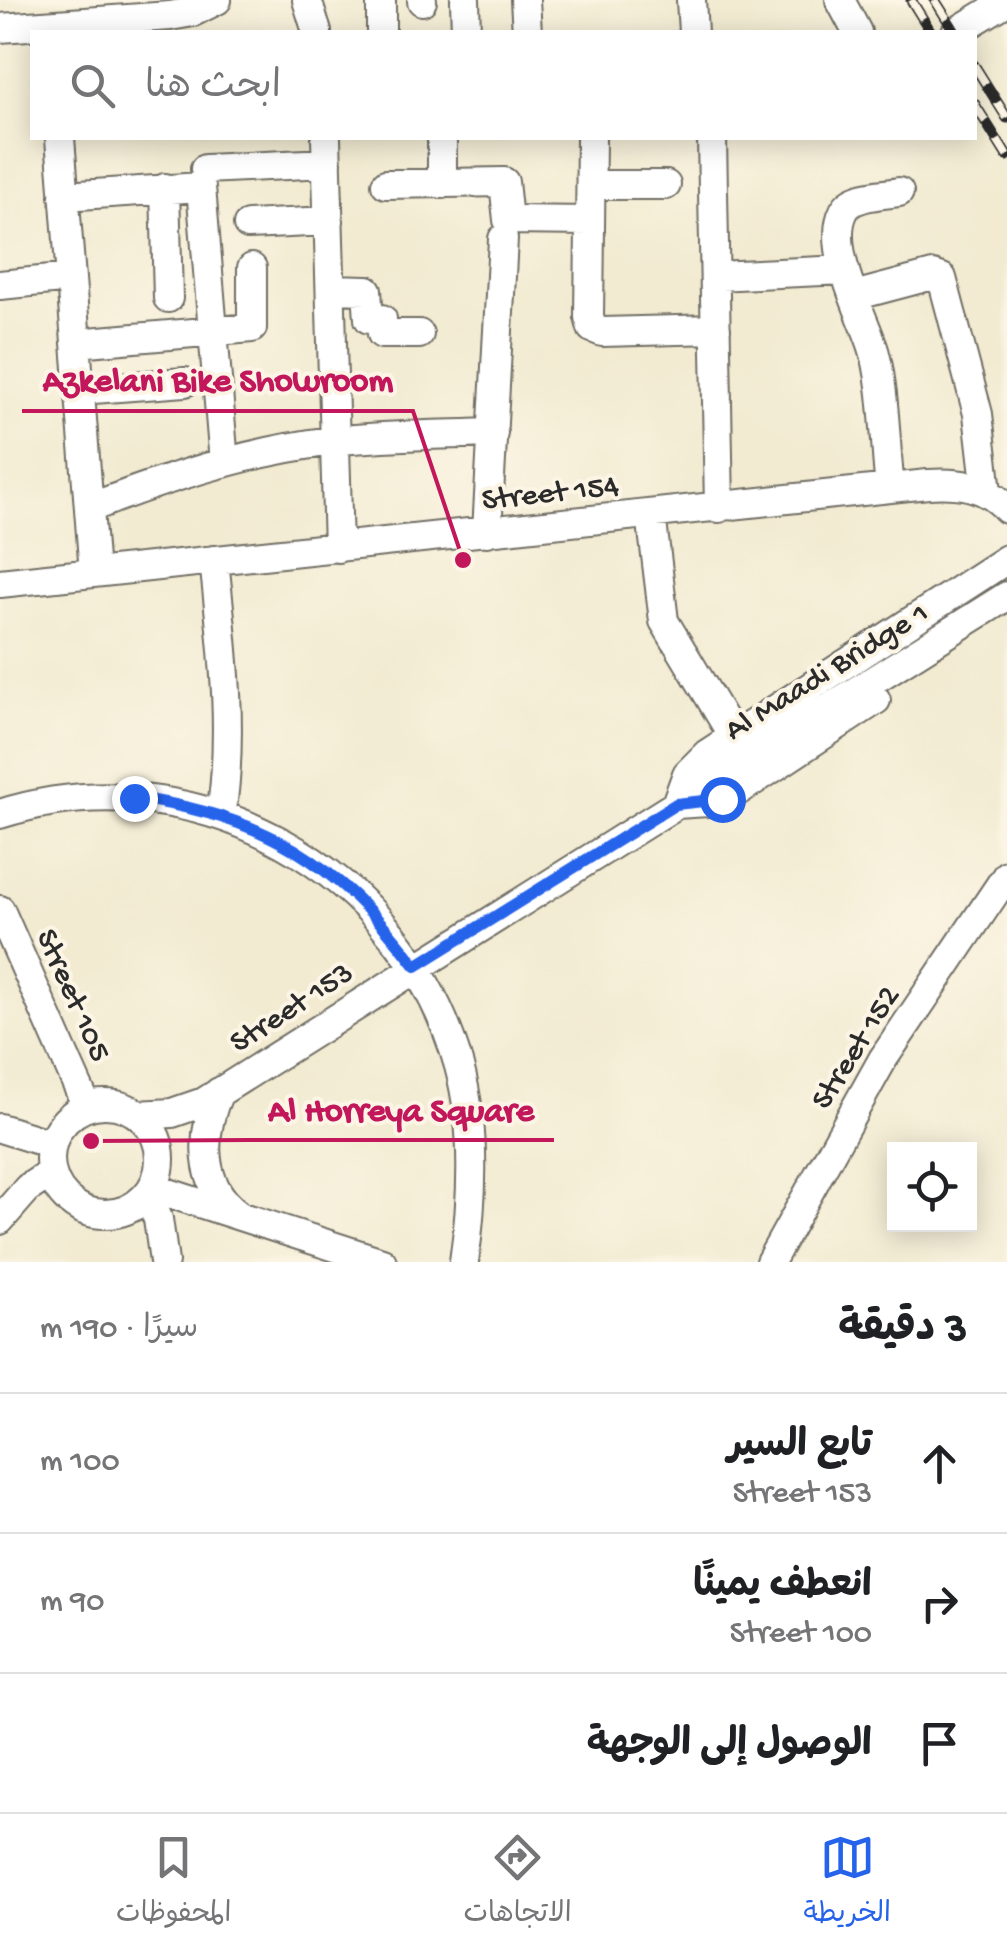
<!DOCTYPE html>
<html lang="ar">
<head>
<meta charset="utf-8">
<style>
	body { margin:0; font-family:"Gochi Hand","Playpen Sans Arabic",sans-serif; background:#f6f6f6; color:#202124; direction:rtl }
	.controls { position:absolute; right:30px; bottom:30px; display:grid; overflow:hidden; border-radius:0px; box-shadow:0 5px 25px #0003 }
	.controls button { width:90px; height:90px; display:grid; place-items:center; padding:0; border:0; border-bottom:2px solid #e0e0e0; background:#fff; color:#202124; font:50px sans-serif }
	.stop { position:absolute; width:30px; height:30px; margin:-22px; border:8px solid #2563eb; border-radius:50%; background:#fff }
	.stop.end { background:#2563eb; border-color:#fff; box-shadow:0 2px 10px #0008 }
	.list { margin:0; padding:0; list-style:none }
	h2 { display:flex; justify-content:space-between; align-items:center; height:130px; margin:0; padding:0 40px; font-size:42px }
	h2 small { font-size:32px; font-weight:400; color:#757577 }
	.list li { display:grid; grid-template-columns:65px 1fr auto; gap:30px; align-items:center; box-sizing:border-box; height:140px; padding:0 40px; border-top:2px solid #e0e0e0 }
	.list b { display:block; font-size:38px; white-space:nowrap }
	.list p { margin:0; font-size:32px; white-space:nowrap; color:#757577 }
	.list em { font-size:32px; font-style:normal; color:#757577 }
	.icon { flex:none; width:55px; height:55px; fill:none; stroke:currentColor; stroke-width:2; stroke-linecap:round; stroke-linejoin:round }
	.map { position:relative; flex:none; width:1007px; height:1262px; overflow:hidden; direction:ltr }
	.search { position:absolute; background:#fff; box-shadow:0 5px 25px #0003; left:30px; right:30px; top:30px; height:110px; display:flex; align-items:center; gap:25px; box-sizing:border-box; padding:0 35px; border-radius:0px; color:#757577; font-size:38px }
	.sheet { height:550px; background:#fff }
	nav { display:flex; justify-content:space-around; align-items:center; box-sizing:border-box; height:140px; border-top:2px solid #e0e0e0; background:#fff; font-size:28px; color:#757577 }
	nav a { display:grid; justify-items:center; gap:5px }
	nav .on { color:#2563eb }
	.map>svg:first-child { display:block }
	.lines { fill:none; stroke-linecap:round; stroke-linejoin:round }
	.minor-casing { stroke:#716e65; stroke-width:32 }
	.minor { stroke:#fff; stroke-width:28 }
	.rail-casing { stroke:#2b2b2b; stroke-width:11 }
	.rail { stroke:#fcf5e5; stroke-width:8; stroke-dasharray:22; stroke-linecap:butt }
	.route { stroke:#2563eb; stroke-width:12 }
	.labels { text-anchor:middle; stroke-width:8; stroke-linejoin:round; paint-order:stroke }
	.street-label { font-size:32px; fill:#2b2b2b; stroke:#fcf5e5 }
	.leader { fill:none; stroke:#c2185b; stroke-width:4 }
	.callout-dot { fill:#c2185b; stroke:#fcf5e5; stroke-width:4 }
	.callout-label { font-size:35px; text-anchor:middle; font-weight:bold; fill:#c2185b; stroke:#fcf5e5; stroke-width:8; stroke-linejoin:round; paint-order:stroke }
</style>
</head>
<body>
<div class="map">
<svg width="1007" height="1262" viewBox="0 0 1007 1262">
	<rect width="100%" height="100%" fill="#fcf5e5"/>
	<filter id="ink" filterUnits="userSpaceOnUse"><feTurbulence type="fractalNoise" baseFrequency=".01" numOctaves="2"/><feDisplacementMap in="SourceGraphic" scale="20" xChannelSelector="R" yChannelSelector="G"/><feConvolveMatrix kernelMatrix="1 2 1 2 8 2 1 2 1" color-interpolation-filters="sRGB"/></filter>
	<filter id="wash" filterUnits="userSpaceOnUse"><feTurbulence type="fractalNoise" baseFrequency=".0048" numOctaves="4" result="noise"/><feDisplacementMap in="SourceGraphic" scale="40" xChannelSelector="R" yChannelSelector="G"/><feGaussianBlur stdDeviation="2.25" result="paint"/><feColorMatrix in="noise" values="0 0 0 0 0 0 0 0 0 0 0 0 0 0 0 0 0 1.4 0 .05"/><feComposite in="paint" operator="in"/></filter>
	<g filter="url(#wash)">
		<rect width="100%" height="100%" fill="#f2ebd2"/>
	</g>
	<g filter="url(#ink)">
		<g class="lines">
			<defs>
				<path id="minor" d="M307 0 317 32
					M381 0V32
					M465 0 466 32
					M525 0 527 32
					M691 0 693 32
					M840 0 857 32
					M422 1V0
					M0 28 170 16 193 12 217 0
					M956 32 1007 1
					M60 138 94 573
					M326 138 338 548
					M442 138V184
					M591 138 589 317 592 328 602 332 716 329
					M712 138 719 508
					M205 169 327 163
					M386 184 504 182 508 220 590 221
					M591 185H666
					M165 188 168 298
					M64 196 201 187 224 463
					M248 225 329 221
					M715 276 845 270
					M0 285 71 278
					M331 289 367 290 369 319H382V334H419
					M854 296 933 275 942 278 978 414 987 492
					M76 343 252 328V268
					M80 390 185 382
					M890 488C885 448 885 380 872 344 861 311 826 246 844 211 852 194 882 195 899 192
					M90 508C168 477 249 451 333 441 386 435 440 435 493 433
					M651 514 664 621 733 736
					M487 532 503 239
					M214 560C223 646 234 729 221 815
					M0 583 928 484C959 482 986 485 1007 509
					M876 700 735 793 708 802 676 804 687 774 707 754 1007 559
					M0 814C196 752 404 869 459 1066 476 1128 473 1199 464 1262
					M0 910 87 1107
					M219 1092C201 1132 198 1184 237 1213
					M50 1159a55 55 0 1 1 110 0a55 55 0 1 1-110 0Z
					M138 1115 172 1113 204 1102 1007 596
					M0 1128 51 1144
					M153 1188 382 1262
					M148 1195 158 1219 164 1262
					M0 1220 28 1188 51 1173
					M770 1262 883 1059 1007 875"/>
			</defs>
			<use href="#minor" class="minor-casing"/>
			<use href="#minor" class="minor"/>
			<defs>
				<path id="rail" d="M911 0 931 32
					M935 0 955 32
					M974 65 1007 118
					M974 103 1007 156"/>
			</defs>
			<use href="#rail" class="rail-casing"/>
			<use href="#rail" class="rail"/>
		</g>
	</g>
	<g class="lines" filter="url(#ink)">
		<path class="route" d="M134 798C263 815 339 863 416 966L676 804 722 799"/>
	</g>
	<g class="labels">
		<g class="street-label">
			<text transform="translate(550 490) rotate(-6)" y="11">Street 154</text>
			<text transform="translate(825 669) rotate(-32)" y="11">Al Maadi Bridge 1</text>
			<text transform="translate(76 994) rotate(66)" y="11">Street 105</text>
			<text transform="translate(290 1005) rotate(-33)" y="11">Street 153</text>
			<text transform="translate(853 1046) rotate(-58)" y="11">Street 152</text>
		</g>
	</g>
	<path class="leader" d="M463 560L413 411H22M91 1141L248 1140H554"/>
	<g class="callout-dot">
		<circle cx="463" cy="560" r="10"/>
		<circle cx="91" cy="1141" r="10"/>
	</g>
	<g class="callout-label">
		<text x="218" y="390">Azkelani Bike Showroom</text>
		<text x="401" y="1120">Al Horreya Square</text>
	</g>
</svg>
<div class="controls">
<button><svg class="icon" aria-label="locate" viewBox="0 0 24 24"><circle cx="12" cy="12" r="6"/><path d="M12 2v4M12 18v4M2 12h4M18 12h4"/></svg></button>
</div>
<div class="stop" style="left:722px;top:799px"></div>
<div class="stop end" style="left:134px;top:798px"></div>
<div class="search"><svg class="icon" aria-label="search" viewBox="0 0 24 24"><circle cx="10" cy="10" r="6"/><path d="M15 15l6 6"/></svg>ابحث هنا</div>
</div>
<section class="sheet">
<h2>3 دقيقة<small>سيرًا · 190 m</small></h2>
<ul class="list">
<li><svg class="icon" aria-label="ahead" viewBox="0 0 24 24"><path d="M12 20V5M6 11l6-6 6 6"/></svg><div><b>تابع السير</b><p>Street 153</p></div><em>100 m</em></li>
<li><svg class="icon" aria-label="right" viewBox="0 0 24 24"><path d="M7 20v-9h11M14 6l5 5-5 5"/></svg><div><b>انعطف يمينًا</b><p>Street 100</p></div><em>90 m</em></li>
<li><svg class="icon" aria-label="arrive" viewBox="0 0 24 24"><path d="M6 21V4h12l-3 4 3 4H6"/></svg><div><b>الوصول إلى الوجهة</b></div></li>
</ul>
</section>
<nav>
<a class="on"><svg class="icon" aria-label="map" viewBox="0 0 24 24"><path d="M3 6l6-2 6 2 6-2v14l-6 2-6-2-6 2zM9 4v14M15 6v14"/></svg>الخريطة</a>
<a><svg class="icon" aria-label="directions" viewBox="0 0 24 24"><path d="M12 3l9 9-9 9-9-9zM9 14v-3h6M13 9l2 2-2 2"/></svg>الاتجاهات</a>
<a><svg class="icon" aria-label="saved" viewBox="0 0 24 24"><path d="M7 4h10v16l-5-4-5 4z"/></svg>المحفوظات</a>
</nav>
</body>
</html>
